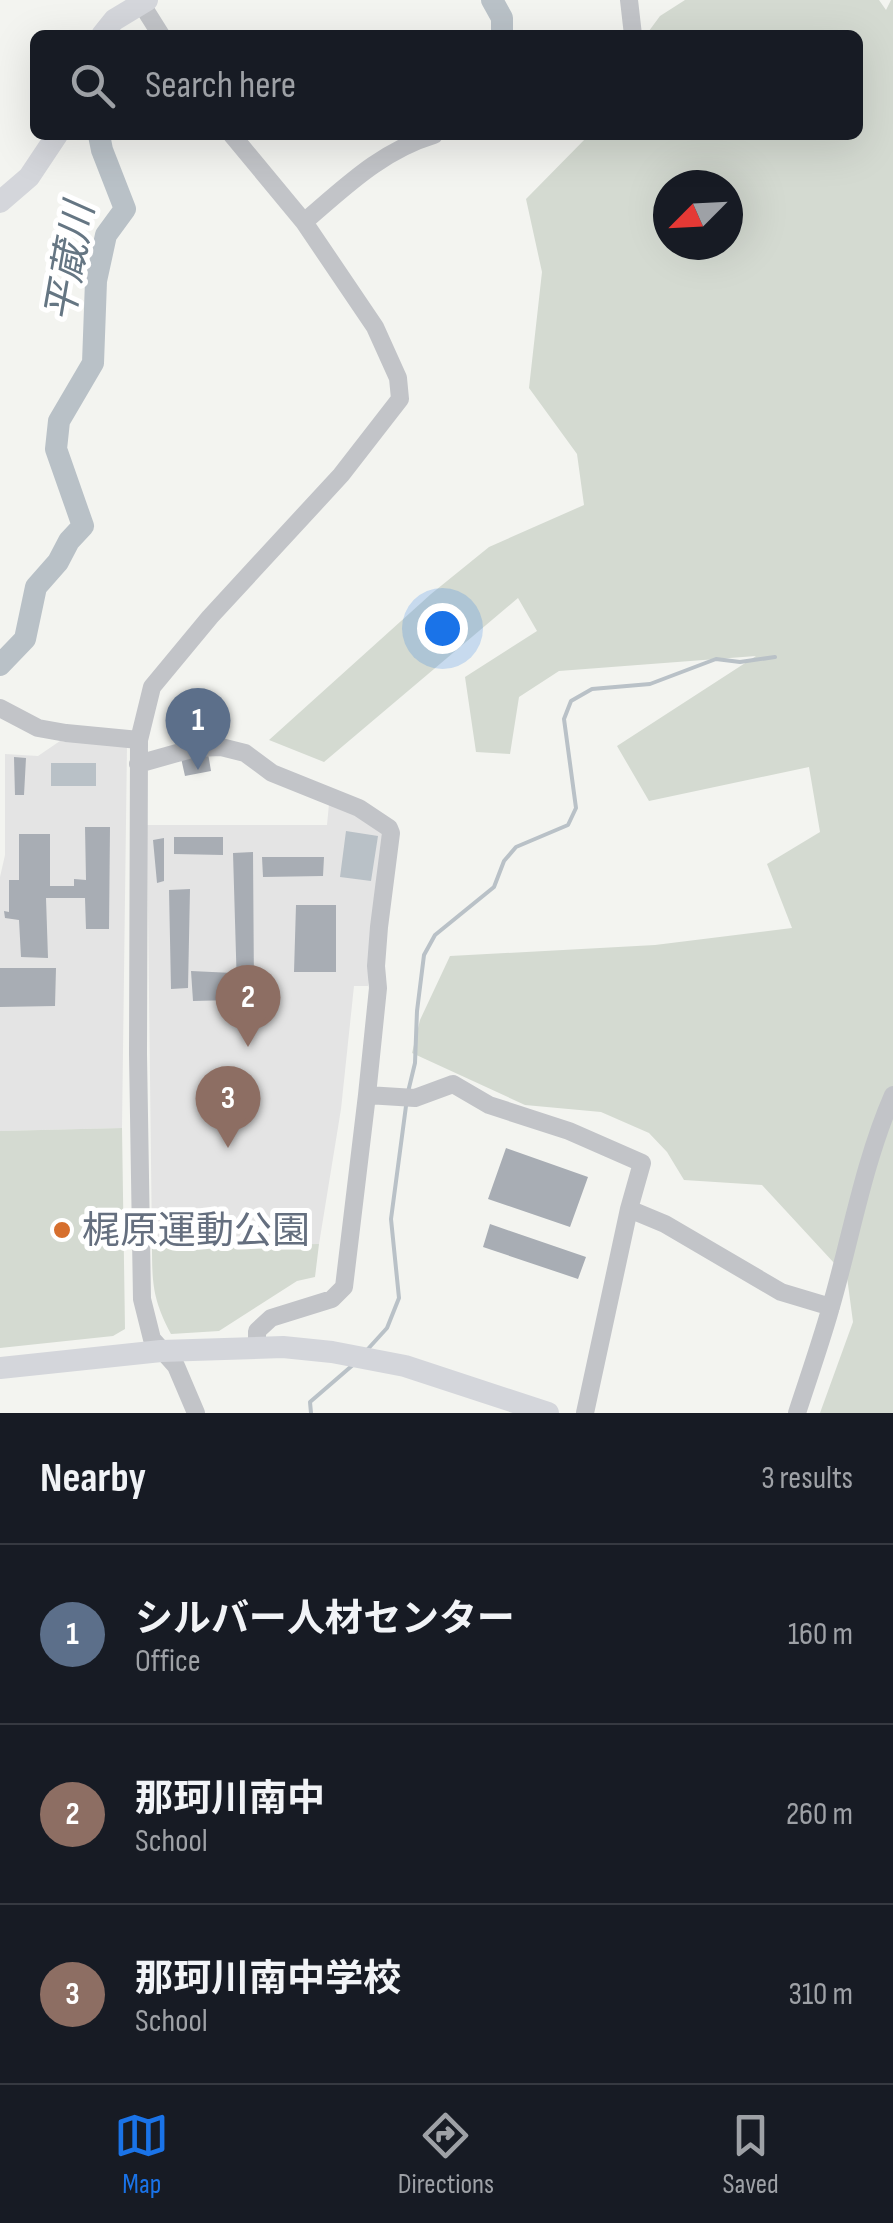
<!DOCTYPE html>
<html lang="en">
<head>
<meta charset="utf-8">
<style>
	body { margin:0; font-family:"Sofia Sans Condensed","Noto Sans JP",sans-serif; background:#242831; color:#f1f3f6 }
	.compass { position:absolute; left:653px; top:170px; width:90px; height:90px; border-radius:50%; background:#171b24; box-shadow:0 10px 40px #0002; rotate:246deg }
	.you { position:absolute; left:442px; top:628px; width:35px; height:35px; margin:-25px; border:8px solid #fff; border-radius:50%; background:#1a73e8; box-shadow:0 0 0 15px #1a73e833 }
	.badge { display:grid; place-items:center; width:65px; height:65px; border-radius:50%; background:#1a73e8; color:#fff; font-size:32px; font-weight:700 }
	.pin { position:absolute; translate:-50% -82px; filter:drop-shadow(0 2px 5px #0008) }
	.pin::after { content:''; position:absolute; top:52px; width:35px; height:30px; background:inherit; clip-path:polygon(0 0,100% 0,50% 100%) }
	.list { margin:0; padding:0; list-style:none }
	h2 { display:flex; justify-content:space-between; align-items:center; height:130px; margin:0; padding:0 40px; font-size:42px }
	h2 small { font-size:32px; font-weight:400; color:#9ea1a6 }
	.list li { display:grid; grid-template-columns:65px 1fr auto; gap:30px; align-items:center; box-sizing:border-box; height:180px; padding:0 40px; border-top:2px solid #363941 }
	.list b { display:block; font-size:38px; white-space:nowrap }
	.list p { margin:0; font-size:32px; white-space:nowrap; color:#9ea1a6 }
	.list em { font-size:32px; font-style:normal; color:#9ea1a6 }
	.icon { flex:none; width:55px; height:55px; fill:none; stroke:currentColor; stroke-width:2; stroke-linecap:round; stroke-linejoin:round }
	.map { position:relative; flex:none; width:893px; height:1413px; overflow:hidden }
	.search { position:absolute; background:#171b24; box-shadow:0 10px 40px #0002; left:30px; right:30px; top:30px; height:110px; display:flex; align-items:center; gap:25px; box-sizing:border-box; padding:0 35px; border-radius:15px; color:#9ea1a6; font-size:38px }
	.sheet { height:670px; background:#171b24 }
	nav { display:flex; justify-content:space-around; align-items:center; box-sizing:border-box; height:140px; border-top:2px solid #363941; background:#171b24; font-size:28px; color:#9ea1a6 }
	nav a { display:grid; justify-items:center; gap:5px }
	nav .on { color:#1a73e8 }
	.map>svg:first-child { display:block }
	.built { fill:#e4e4e4 }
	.green { fill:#d4dad1; fill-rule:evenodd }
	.water { fill:#b9c1c7 }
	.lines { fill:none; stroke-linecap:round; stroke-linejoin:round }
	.stream { stroke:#b9c1c7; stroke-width:4 }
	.river { stroke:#b9c1c7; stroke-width:22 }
	.building { fill:#a8adb4 }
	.minor { stroke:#c2c4c8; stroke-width:18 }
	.major { stroke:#d4d6db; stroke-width:22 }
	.poi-dot { fill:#d66f2e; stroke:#fff; stroke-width:4 }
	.labels { text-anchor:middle; stroke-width:10; stroke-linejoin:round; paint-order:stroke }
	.poi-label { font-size:38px; fill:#656f7f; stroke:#fff; text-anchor:start }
	.water-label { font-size:40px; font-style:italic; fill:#657683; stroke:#fff }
</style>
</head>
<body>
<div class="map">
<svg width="893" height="1413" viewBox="0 0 893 1413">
	<rect width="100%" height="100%" fill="#f3f4f0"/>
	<path class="built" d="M60 741 127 745 122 1128 0 1131V877L5 855V754L38 756Z
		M329 804 364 815 387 833 368 986H354L341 1109 319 1244 152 1246 147 825H327Z"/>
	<path class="green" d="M685 0H879L886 10 891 0H893V1413H820L853 1322 847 1277 762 1185 684 1180 667 1152 649 1133 601 1112 525 1105 412 1053 420 1020 450 956 655 945 792 928 767 864 820 832 809 767 649 801 617 746 756 656 559 671 519 697 510 754 476 752 465 677 537 631 518 598 324 762 269 740 431 594 489 547 584 505 577 454 529 388 542 272 526 199 589 135H858V35H646L660 16ZM668 185H728V245H668Z
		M122 1128 125 1329 113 1336 0 1348V1131Z
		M319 1244 315 1277 297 1281 219 1331 171 1334C153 1300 152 1284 152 1246Z"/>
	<path class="water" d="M51 763H96V786H51Z
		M346 831 378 836 371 881 340 877Z"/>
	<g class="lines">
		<path class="stream" d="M408 1092 415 1063 417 1011 424 955 435 935 494 887 504 861 516 847 568 825 576 808 564 719 571 701 592 689 650 684 716 659 740 662 775 657
			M367 1350 387 1328 399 1298 391 1219 406 1106
			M311 1413 310 1402 354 1364"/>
		<path class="river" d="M492 0 502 18V35
			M0 665 25 639 36 587 58 562 69 541 83 526 56 449 59 421 93 363 96 281 106 235 125 209 102 150 99 135"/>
	</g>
	<path class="building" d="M208 753 211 771 185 776 181 758Z
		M14 757 26 758 24 795H15Z
		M85 827H110L109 929H86L85 898H46L48 958 21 957 19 920 5 918 4 911 9 912V880H19V834H50V886H74V879L86 880Z
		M174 837H223V855L174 854Z
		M164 838V881L157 883 153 840Z
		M253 852 254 990 237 989 233 853Z
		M262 857H324L323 876 263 877Z
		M190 889 188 988 171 989 169 890Z
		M296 905H336V972H294Z
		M0 968H56L55 1006 0 1007Z
		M191 971 233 973 234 1000 193 1001Z
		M506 1148 588 1177 570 1227 488 1199Z
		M490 1224 586 1257 578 1279 483 1247Z"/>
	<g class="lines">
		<path class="minor" d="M139 0 161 35
			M629 0 633 35
			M304 222C345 187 381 151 434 135
			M0 708 38 728 66 733 139 740
			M138 764 195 748 221 747 245 753 272 773 359 808 389 828 391 833 379 927 376 966 378 988 367 1095 344 1287 332 1299 271 1318 257 1331V1346
			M367 1095 415 1098 453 1084 489 1105 569 1131 642 1163 629 1209 585 1413
			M629 1209 665 1224 781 1292 831 1307
			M196 1413 176 1366 152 1339 142 1299 138 1054 139 740 152 687 210 617 341 475 400 399 398 378 375 327 304 222 232 135
			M797 1413C808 1379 820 1345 830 1310 851 1238 863 1164 893 1095"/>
		<path class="major" d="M102 35 114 20 147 0
			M0 202 29 177 57 135
			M0 1368 161 1351 283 1347 332 1352 405 1366 548 1413"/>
	</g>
	<circle class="poi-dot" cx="62" cy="1230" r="10"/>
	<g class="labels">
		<g class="poi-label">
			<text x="82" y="1243">梶原運動公園</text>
		</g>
		<g class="water-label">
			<text transform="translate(69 262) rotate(-80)" y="14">平蔵川</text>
		</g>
	</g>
</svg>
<svg class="compass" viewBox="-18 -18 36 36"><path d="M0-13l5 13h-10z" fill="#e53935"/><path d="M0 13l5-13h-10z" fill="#9ea1a6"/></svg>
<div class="you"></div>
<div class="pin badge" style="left:198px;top:770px;background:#5c6f8a">1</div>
<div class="pin badge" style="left:248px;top:1047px;background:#8d6e63">2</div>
<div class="pin badge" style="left:228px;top:1148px;background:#8d6e63">3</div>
<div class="search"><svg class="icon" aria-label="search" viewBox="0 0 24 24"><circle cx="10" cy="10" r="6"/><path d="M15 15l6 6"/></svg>Search here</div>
</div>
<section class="sheet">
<h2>Nearby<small>3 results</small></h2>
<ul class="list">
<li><span class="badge" style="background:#5c6f8a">1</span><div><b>シルバー人材センター</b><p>Office</p></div><em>160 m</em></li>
<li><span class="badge" style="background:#8d6e63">2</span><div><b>那珂川南中</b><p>School</p></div><em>260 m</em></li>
<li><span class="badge" style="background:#8d6e63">3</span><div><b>那珂川南中学校</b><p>School</p></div><em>310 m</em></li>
</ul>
</section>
<nav>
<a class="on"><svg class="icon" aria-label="map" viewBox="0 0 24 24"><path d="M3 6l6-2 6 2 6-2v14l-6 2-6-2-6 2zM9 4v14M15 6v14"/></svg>Map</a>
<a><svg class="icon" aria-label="directions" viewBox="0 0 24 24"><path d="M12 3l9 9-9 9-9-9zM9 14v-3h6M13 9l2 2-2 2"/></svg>Directions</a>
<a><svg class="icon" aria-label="saved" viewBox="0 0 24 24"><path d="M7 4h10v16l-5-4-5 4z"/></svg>Saved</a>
</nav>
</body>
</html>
